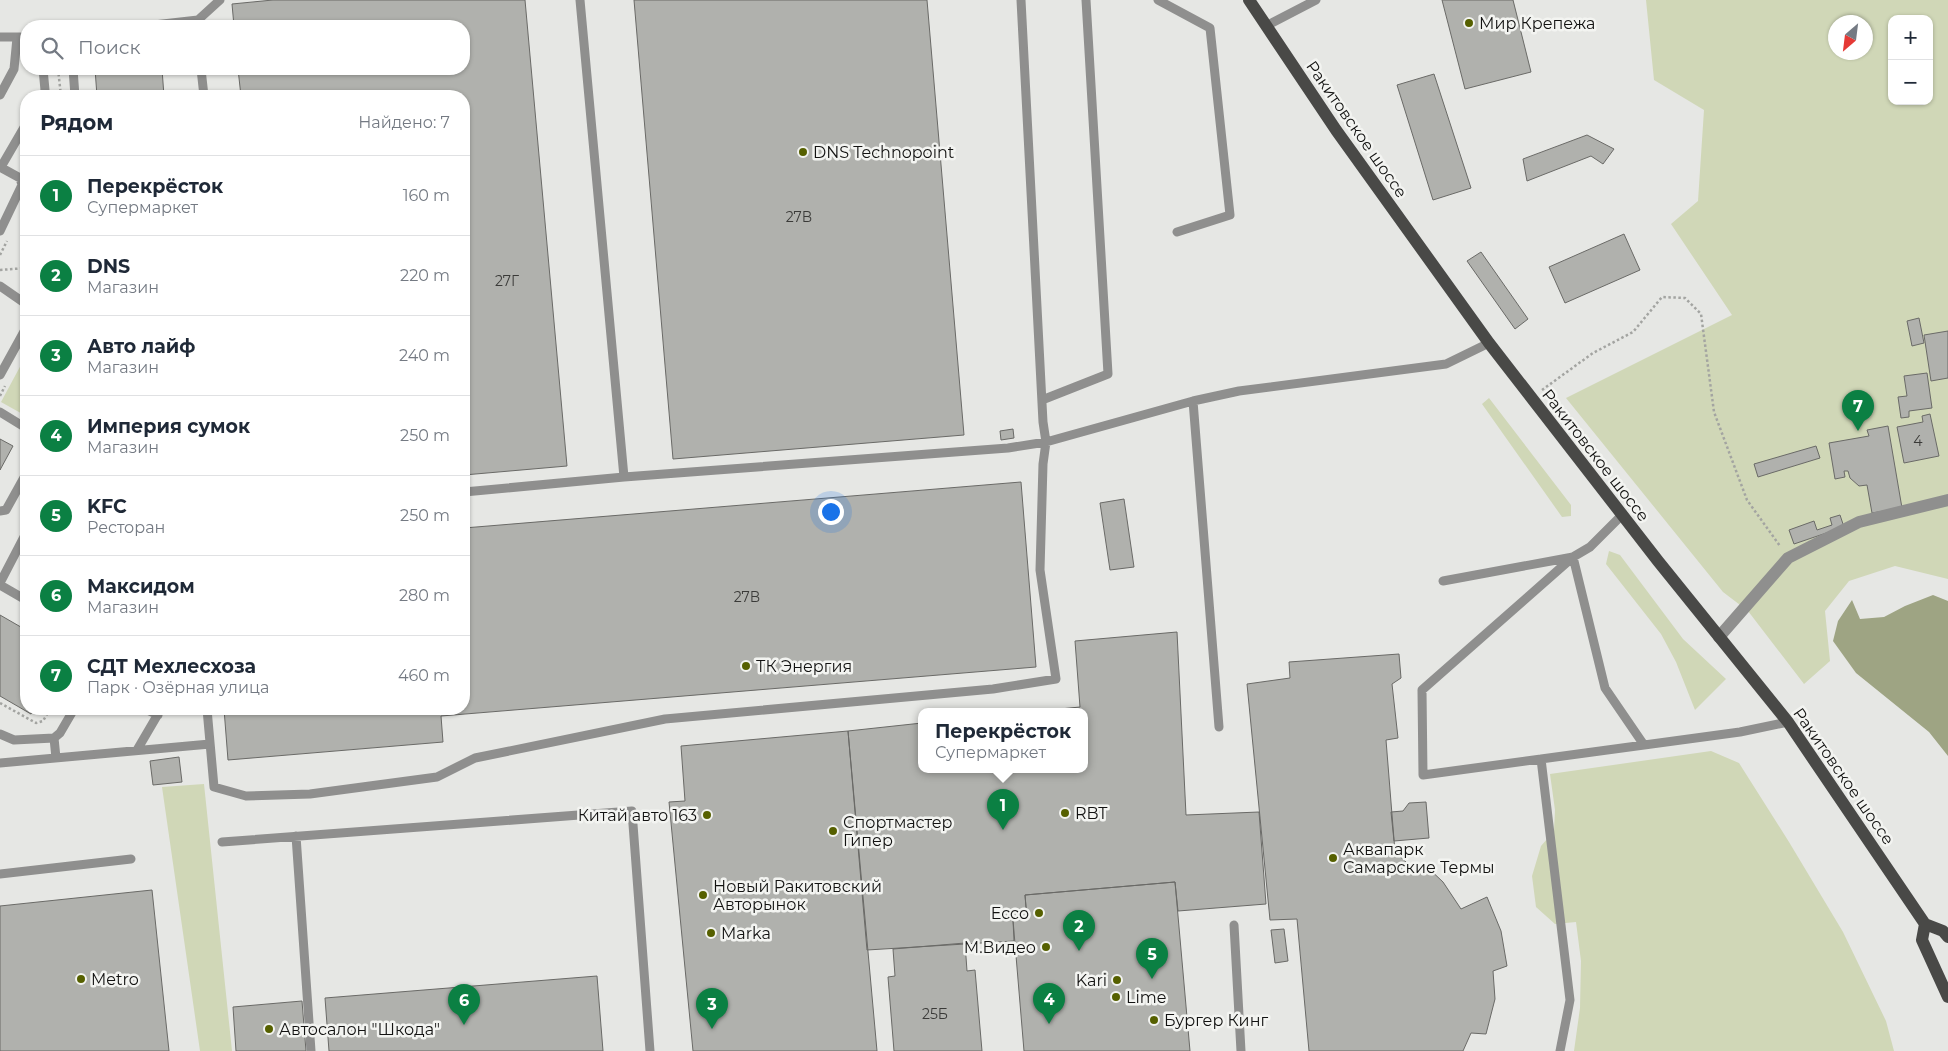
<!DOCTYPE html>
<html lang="ru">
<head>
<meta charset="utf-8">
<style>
	body { margin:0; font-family:Montserrat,sans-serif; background:#f6f6f7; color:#1f2937 }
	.controls { position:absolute; right:15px; top:15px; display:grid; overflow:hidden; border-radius:10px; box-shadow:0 1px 4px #0004 }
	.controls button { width:45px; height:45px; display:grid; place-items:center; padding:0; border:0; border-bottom:1px solid #e0e1e3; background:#fff; color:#1f2937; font:25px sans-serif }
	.compass { position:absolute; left:1828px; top:15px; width:45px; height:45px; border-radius:50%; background:#fff; box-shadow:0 1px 4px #0004; rotate:208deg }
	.you { position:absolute; left:830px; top:511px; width:18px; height:18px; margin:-12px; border:4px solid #fff; border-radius:50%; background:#1a73e8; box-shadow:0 0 0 8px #1a73e833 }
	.badge { display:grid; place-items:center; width:32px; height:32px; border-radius:50%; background:#0b8043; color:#fff; font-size:16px; font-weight:700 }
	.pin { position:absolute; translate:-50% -41px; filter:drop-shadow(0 1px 2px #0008) }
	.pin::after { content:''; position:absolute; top:26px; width:18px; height:15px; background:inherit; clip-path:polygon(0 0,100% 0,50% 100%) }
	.popup { position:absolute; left:918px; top:708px; width:170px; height:65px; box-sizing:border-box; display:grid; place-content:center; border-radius:10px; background:#fff; filter:drop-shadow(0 1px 4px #0005); font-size:16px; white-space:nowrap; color:#747a83 }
	.popup b { font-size:19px; color:#1f2937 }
	.popup::after { content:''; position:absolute; left:50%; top:100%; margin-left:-10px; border:10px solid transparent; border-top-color:#fff }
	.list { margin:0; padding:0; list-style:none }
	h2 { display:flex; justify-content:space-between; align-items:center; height:65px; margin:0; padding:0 20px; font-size:21px }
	h2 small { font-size:16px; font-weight:400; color:#747a83 }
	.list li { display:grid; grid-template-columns:32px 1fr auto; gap:15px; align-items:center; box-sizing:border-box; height:80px; padding:0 20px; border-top:1px solid #e0e1e3 }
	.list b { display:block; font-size:19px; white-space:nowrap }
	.list p { margin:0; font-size:16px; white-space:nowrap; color:#747a83 }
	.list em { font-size:16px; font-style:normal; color:#747a83 }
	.icon { flex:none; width:28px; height:28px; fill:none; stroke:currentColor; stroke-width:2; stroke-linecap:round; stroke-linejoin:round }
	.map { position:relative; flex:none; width:1948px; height:1051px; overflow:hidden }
	.search { position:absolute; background:#fff; box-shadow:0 1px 4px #0004; left:20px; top:20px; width:450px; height:55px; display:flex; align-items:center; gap:12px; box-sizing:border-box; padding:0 18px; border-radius:20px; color:#747a83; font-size:19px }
	.panel { position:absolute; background:#fff; box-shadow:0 1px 4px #0004; left:20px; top:90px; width:450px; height:625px; border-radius:20px }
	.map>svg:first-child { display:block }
	.green { fill:#d0d7b7; fill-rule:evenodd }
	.water { fill:#9ea483 }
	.building { fill:#b0b1ad; stroke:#6a6a67 }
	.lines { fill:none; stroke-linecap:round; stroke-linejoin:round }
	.path { stroke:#a3a4a1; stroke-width:2.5; stroke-dasharray:2.5 2.5; stroke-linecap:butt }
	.service { stroke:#8f8f8e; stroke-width:9 }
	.minor { stroke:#8f8f8e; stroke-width:12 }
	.primary { stroke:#494947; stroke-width:12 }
	.poi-dot { fill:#566000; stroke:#f3f4f1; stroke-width:2 }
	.labels { text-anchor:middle; stroke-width:5; stroke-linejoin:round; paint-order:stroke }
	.number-label { font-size:14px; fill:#3a3a38 }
	.poi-label { font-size:16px; fill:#121211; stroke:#f3f4f1; text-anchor:start }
	.street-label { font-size:16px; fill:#121211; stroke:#f3f4f1 }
</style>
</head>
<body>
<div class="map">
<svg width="1948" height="1051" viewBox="0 0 1948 1051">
	<rect width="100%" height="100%" fill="#e6e7e4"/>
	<path class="green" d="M1646 0H1948V579L1895 566 1849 581 1825 611 1830 661 1804 684 1748 611 1723 592 1566 398 1732 315 1671 224 1698 201 1704 110 1654 80ZM1892 19H1929V101H1892ZM1836 22H1866V52H1836Z
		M22 363 26 366V416L1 402Z
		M1489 398 1571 505V516L1562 517 1482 404Z
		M1609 551 1620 555 1683 639 1726 679 1695 710 1676 662 1661 634 1606 564Z
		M1711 751 1739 763 1789 842 1843 932 1886 1021 1894 1051H1574L1580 1008 1581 961 1576 922 1555 924 1536 907 1532 876 1541 846 1554 831 1555 810 1550 774Z
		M204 784 232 1051H200L162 787Z"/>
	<path class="water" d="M1933 595 1948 601V756L1929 732 1856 673 1833 641 1838 621 1852 600 1860 619 1884 617 1905 606Z"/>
	<path class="building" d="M273 0H525L567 466 464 475V96H241L238 69H464V26H234L232 4Z
		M634 0H927L964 435 673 459Z
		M1442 0H1513L1531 72 1465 89Z
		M95 69H162L164 96H97Z
		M1434 74 1471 188 1433 200 1397 85Z
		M1587 135 1614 149 1603 164 1591 156 1527 181 1523 159Z
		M1624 234 1640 270 1565 303 1549 267Z
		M1481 252 1528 319 1515 329 1467 261Z
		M1919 318 1924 343 1912 346 1907 321Z
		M1948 331V378L1931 381 1924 335Z
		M1927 373 1932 408 1909 411V417L1901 418 1898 397 1907 396 1904 376Z
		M1930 414 1939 456 1904 463 1897 427 1923 422 1922 416Z
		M1888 426 1902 508 1872 513 1867 485 1859 486 1850 478 1848 471H1844L1845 477 1835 479 1829 443 1869 436 1867 430Z
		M1013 429 1014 438 1001 440 1000 431Z
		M0 439 13 446 0 470Z
		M1816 446 1820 458 1758 477 1754 464Z
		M1021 482 1036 667 441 716 443 742 228 760 224 709H464V528Z
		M1124 499 1134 567 1110 570 1100 503Z
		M1840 515 1844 527 1794 544 1789 530 1814 521 1817 530 1832 525 1830 518Z
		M0 615 26 630V709H34L31 714 0 696Z
		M1177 632 1186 815 1259 812 1266 904 1178 911 1175 882 1025 895 1027 919 1013 920 1014 941 867 950 848 731 922 723V769H1084V711H1040L1080 707 1075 641Z
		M1399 654 1401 678 1392 684 1398 738 1386 740 1395 852 1417 872 1424 864 1443 882 1461 909 1487 897 1501 931 1507 966 1493 971 1495 999 1486 1034 1471 1033 1463 1051H1309L1297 919 1270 920 1247 684 1290 678 1289 662Z
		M848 731 877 1051H693L669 802 685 801 681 746Z
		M179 757 182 782 153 785 150 761Z
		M1426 802 1429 838 1394 841 1391 812 1403 811 1409 803Z
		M1175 882 1190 1051H1024L1013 920 1027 919 1025 895Z
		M152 890 169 1051H0V906Z
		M1284 929 1288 961 1275 963 1271 930Z
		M965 943 967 971 975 970 982 1051H894L888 977 895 976 893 949Z
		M597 976 603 1051H329L325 998Z
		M302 1001 306 1051H236L233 1007Z"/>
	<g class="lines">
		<path class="path" d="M58 69 61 96
			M0 255 7 241
			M0 270 26 268
			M1542 390 1593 353 1633 332 1662 297 1685 298 1701 314 1714 412 1747 500 1780 546
			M0 396 5 386
			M0 703 36 723 43 721 50 709"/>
		<path class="service" d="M580 0 624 477
			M1158 0 1210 28 1230 215 1177 232
			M145 26 198 20 220 0
			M1266 26 1316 0
			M0 37H26
			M73 69 75 96
			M201 69 204 96
			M0 95 14 69 17 38
			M43 96 45 90 43 69
			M0 167 20 178 22 185 0 231
			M1 167 26 124
			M0 286 26 304
			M0 375 26 328
			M1042 400 1108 374 1086 0
			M1193 401 1219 727
			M0 412 26 428
			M464 492 624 477 1008 448 1046 442 1193 401 1239 391 1446 364 1489 343
			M0 511 6 510 26 474
			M1443 581 1573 557 1590 547 1623 514
			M0 583 26 533
			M0 585 26 600
			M145 709 158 715
			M207 709 214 787 246 796 310 794 437 777 475 758 665 719 993 689 1056 679 1040 570 1043 464 1046 442 1043 422 1021 0
			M0 734 14 740 54 738 60 733 74 709
			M54 738 56 758
			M1644 745 1605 688 1573 557 1422 690 1423 775 1740 732 1788 722
			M137 750 161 709
			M1541 759 1570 1000 1560 1051
			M0 763 210 744
			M296 836 311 1051
			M222 842 632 811 650 1051
			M0 874 131 859
			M1234 925 1241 1051"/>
		<path class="minor" d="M1719 637 1788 558 1859 522 1948 500"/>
		<path class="primary" d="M1249 0 1336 130 1489 343 1658 561 1788 722 1925 924 1943 931 1948 937
			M1925 924 1922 940 1948 997"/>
	</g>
	<g class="poi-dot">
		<circle cx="1469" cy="23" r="5"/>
		<circle cx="803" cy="152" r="5"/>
		<circle cx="746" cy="666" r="5"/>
		<circle cx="1065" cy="813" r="5"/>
		<circle cx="707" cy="815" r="5"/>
		<circle cx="833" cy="831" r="5"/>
		<circle cx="1333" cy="858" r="5"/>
		<circle cx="703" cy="895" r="5"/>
		<circle cx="1039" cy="913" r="5"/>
		<circle cx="711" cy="933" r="5"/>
		<circle cx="1046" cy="947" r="5"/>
		<circle cx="81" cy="979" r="5"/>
		<circle cx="1117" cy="980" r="5"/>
		<circle cx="1116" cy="997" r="5"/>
		<circle cx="1154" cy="1020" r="5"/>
		<circle cx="269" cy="1029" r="5"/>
	</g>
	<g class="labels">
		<g class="number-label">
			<text x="799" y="222">27В</text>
			<text x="507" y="286">27Г</text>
			<text x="1918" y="446">4</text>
			<text x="747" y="602">27В</text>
			<text x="935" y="1019">25Б</text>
		</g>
		<g class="poi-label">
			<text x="1479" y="29">Мир Крепежа</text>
			<text x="813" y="158">DNS Technopoint</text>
			<text x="756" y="672">ТК Энергия</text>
			<text x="1075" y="819">RBT</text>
			<text x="697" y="821" text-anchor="end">Китай авто 163</text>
			<text x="843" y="828">Спортмастер<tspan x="843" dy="18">Гипер</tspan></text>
			<text x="1343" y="855">Аквапарк<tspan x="1343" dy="18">Самарские Термы</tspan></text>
			<text x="713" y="892">Новый Ракитовский<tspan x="713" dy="18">Авторынок</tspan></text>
			<text x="1029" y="919" text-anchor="end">Ecco</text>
			<text x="721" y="939">Marka</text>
			<text x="1036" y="953" text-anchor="end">М.Видео</text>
			<text x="91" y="985">Metro</text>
			<text x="1107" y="986" text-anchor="end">Kari</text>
			<text x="1126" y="1003">Lime</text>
			<text x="1164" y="1026">Бургер Кинг</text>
			<text x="279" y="1035">Автосалон "Шкода"</text>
		</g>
		<g class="street-label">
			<text transform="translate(1357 129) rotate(55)" y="6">Ракитовское шоссе</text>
			<text transform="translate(1596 455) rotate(52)" y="6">Ракитовское шоссе</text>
			<text transform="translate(1844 776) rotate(55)" y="6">Ракитовское шоссе</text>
		</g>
	</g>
</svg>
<div class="controls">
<button>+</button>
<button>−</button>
</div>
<svg class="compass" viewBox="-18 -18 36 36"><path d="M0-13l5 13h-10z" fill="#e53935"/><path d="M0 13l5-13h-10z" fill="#747a83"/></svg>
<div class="you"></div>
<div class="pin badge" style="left:1003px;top:830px">1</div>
<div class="popup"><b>Перекрёсток</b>Супермаркет</div>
<div class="pin badge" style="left:1079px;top:951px">2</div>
<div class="pin badge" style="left:712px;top:1029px">3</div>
<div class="pin badge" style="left:1049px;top:1024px">4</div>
<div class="pin badge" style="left:1152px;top:979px">5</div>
<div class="pin badge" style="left:464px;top:1025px">6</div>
<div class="pin badge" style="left:1858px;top:431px">7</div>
<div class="search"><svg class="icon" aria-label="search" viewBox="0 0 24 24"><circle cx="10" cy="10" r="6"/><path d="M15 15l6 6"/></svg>Поиск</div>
<section class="panel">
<h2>Рядом<small>Найдено: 7</small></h2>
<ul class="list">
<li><span class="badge">1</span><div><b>Перекрёсток</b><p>Супермаркет</p></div><em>160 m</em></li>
<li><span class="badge">2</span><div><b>DNS</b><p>Магазин</p></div><em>220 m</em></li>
<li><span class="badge">3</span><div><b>Авто лайф</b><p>Магазин</p></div><em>240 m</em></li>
<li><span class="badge">4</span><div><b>Империя сумок</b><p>Магазин</p></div><em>250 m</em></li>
<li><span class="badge">5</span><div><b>KFC</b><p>Ресторан</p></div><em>250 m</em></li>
<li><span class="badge">6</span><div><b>Максидом</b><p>Магазин</p></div><em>280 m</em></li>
<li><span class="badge">7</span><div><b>СДТ Мехлесхоза</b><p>Парк · Озёрная улица</p></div><em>460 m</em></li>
</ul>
</section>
</div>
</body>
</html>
